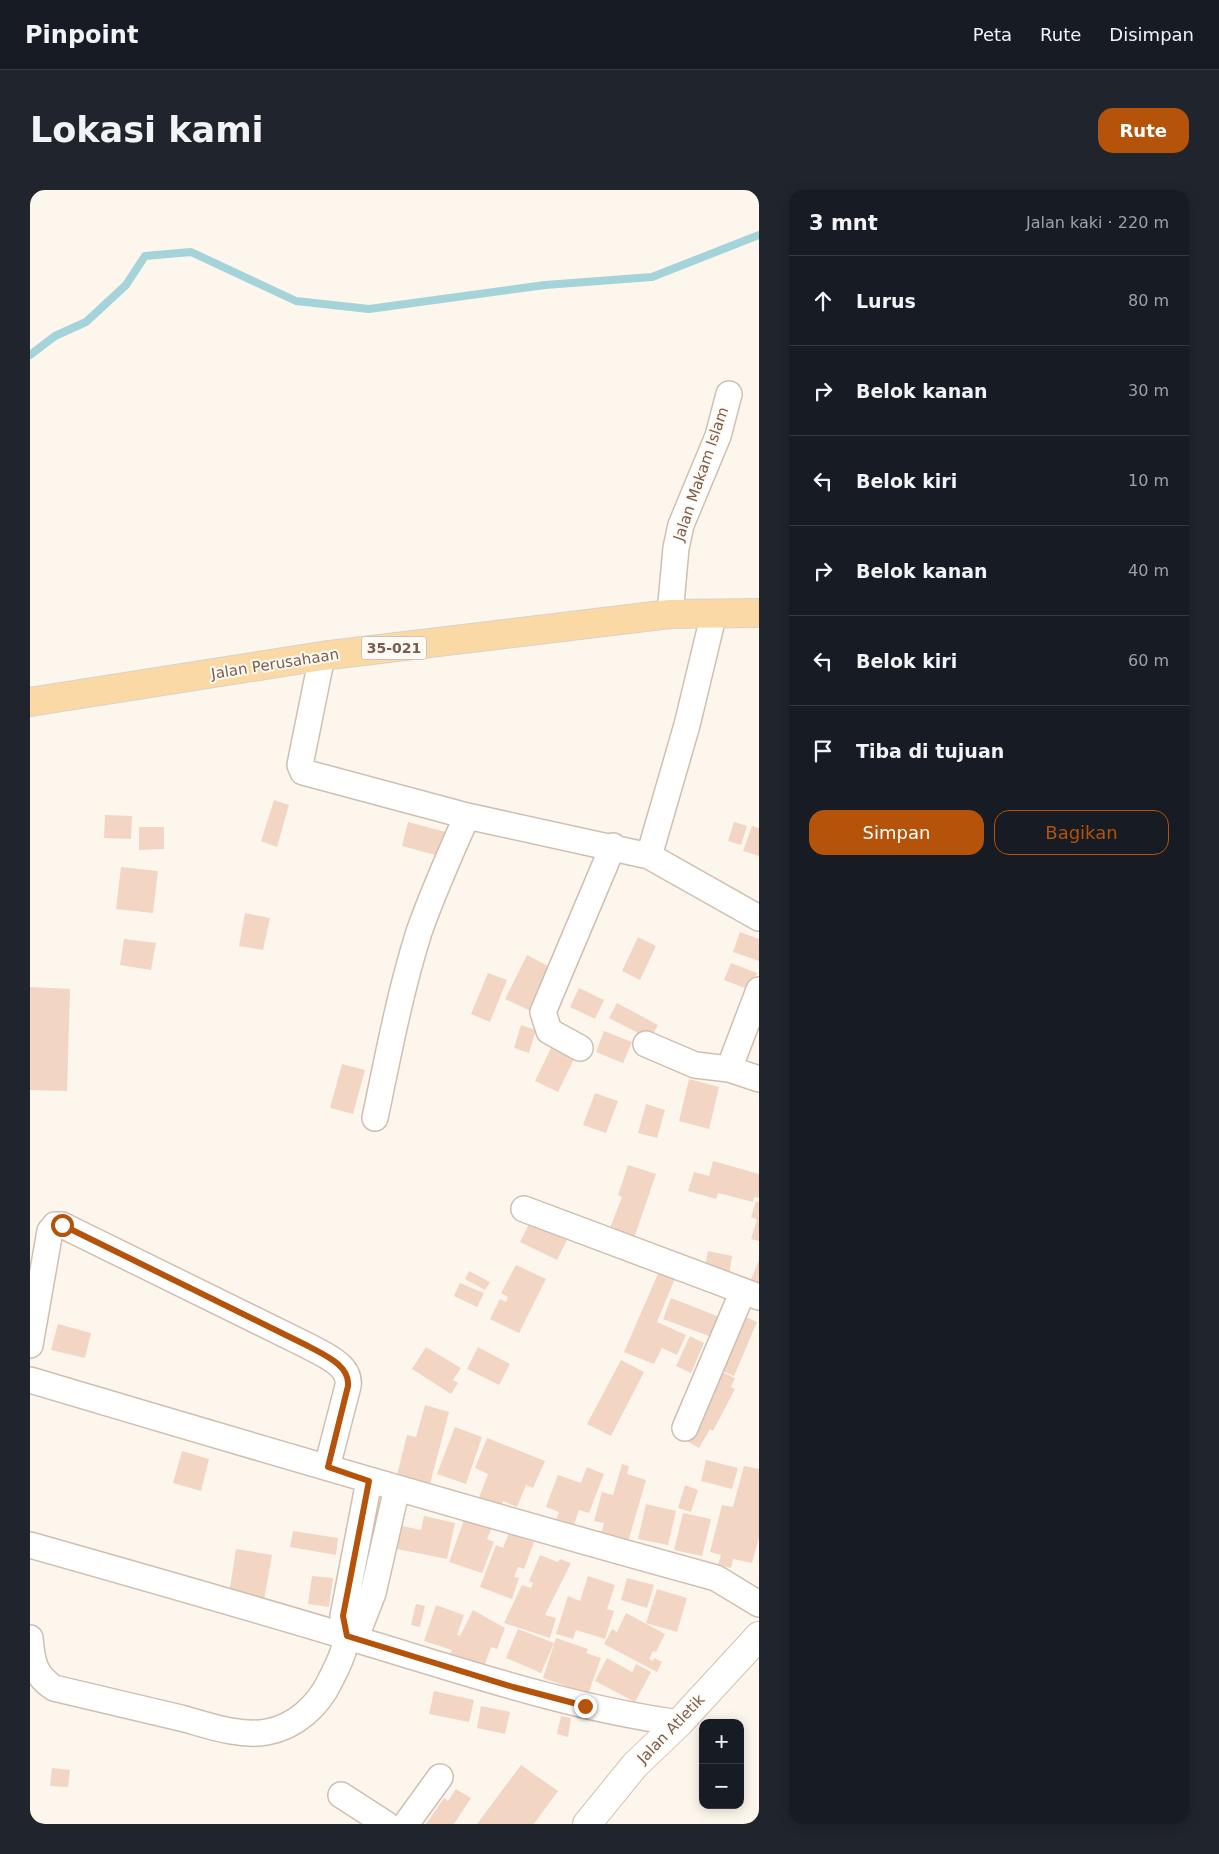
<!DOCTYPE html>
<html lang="id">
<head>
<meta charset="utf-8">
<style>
	body { margin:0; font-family:"DejaVu Sans",sans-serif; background:#20242c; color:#f1f3f6 }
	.controls { position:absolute; right:15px; bottom:15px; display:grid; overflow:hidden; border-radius:10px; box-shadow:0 2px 12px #0003 }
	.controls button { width:45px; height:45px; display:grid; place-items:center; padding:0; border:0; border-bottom:1px solid #363941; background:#171b24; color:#f1f3f6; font:25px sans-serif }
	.stop { position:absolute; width:15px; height:15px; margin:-11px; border:4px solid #b45309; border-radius:50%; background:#fff }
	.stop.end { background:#b45309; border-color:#fff; box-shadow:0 1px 5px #0008 }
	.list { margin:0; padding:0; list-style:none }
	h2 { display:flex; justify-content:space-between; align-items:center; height:65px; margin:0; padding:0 20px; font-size:21px }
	h2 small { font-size:16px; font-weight:400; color:#9ea1a6 }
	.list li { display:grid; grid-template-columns:32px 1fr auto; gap:15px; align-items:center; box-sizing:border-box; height:90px; padding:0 20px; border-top:1px solid #363941 }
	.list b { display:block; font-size:19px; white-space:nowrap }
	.list em { font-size:16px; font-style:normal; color:#9ea1a6 }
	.actions { display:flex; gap:10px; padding:15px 20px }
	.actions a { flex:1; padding:11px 0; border:1px solid #b45309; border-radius:15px; text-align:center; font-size:18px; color:#b45309 }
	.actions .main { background:#b45309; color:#fff }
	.icon { flex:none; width:28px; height:28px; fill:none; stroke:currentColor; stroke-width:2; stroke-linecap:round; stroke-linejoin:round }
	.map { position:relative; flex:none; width:729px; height:1634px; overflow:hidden; border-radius:15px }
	header { display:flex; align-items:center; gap:30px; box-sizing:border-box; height:70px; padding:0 25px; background:#171b24; border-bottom:1px solid #363941 }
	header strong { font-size:24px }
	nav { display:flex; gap:28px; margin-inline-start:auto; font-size:18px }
	.intro { display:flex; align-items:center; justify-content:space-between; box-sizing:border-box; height:120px; padding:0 30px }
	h1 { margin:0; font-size:35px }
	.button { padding:12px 22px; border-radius:15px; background:#b45309; color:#fff; font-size:18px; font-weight:700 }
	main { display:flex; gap:30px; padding:0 30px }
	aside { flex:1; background:#171b24; border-radius:15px; box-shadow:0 2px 12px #0003 }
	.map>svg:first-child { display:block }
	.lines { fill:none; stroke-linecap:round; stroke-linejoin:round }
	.stream { stroke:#a5d3da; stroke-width:8 }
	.building { fill:#f3d5c3 }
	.street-casing { stroke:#d1beb0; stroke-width:28 }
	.secondary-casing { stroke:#d6c0b0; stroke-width:30 }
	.primary-casing { stroke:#dad1cd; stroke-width:30 }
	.street { stroke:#fff; stroke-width:25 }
	.secondary { stroke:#fff; stroke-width:28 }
	.primary { stroke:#fbd9a5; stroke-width:28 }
	.route { stroke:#b45309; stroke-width:6 }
	.labels { text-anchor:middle; stroke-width:4; stroke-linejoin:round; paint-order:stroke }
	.shield { fill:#fffaf3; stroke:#a28b7f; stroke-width:1 }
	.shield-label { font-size:14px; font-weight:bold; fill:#7a5c4d }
	.street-label { font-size:15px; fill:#7a5c4d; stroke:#fffaf3 }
</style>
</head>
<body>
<header>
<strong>Pinpoint</strong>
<nav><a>Peta</a><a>Rute</a><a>Disimpan</a></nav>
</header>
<div class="intro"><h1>Lokasi kami</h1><a class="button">Rute</a></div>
<main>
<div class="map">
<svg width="729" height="1634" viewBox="0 0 729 1634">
	<rect width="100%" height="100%" fill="#fdf6ec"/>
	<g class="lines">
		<path class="stream" d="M0 165 25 146 56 132 96 95 115 66 161 62 266 111 339 119 515 95 622 87 729 45"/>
	</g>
	<path class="building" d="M244 610 259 615 247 657 231 651Z
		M75 625 102 626 101 649 74 648Z
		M378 632 416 642 409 666 372 656Z
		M704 632 717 636 711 655 698 651Z
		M722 636 729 638V666L713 661Z
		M109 637H134V659L109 660Z
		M91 677 128 681 123 723 86 719Z
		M215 723 240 728 233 760 209 756Z
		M710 742 729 749V771L703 762Z
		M608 747 626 756 610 790 592 781Z
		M94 749 126 753 121 780 90 775Z
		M497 765 522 778 501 821 475 809Z
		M701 773 727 783 720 800 694 790Z
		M458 783 477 790 460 832 441 824Z
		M0 797 40 799 37 901 0 900Z
		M549 798 574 810 565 829 540 817Z
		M587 813 628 835 620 849 579 828Z
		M491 835 506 840 499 863 484 858Z
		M574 841 602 852 593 873 566 862Z
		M522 856 545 867 528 902 505 891Z
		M312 874 335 880 323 924 300 918Z
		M659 889 689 897 679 939 649 931Z
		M565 903 588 911 576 943 553 935Z
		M616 914 635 920 627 948 608 943Z
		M683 971 729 984V1008L724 1007 723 1012 688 1003 686 1009 658 1001 664 982 679 986Z
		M598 975 626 984 602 1054 577 1046 592 1007 588 1005Z
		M726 1011 729 1012V1051L721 1049 727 1030 721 1027Z
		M501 1030 541 1042 527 1070 490 1052Z
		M678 1061 702 1066 699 1086 674 1082Z
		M729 1070V1104L717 1099Z
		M486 1075 516 1089 489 1143 460 1129 470 1109 476 1112 478 1107 471 1103Z
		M630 1079 646 1086 627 1132 656 1145 647 1165 632 1158 624 1174 594 1162Z
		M439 1081 460 1092 455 1100 435 1089Z
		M430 1093 454 1103 447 1117 424 1106Z
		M641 1108 695 1129 687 1149 633 1129Z
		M713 1126 727 1132 704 1186 690 1180Z
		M28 1134 61 1143 55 1168 21 1160Z
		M660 1146 674 1153 661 1183 646 1176Z
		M396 1157 431 1178 423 1190 428 1193 421 1204 382 1179Z
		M448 1157 480 1174 469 1195 437 1179Z
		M591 1170 614 1182 581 1246 557 1234Z
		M692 1182 705 1188 701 1197 705 1199 683 1241 680 1239 669 1258 653 1249Z
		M395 1215 419 1222 400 1294 367 1285 377 1245 386 1247Z
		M425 1237 452 1247 436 1294 407 1284Z
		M457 1248 515 1271 503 1298 496 1295 487 1317 473 1311 471 1317 449 1308 458 1284 445 1278Z
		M152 1261 179 1269 171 1301 143 1293Z
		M676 1270 708 1278 702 1299 671 1291Z
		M592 1274 599 1276 597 1284 616 1290 598 1352 571 1345 574 1333 564 1331 572 1302 583 1305Z
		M714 1276 729 1279V1348L722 1373 703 1369 701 1378 688 1375 691 1365 680 1362 692 1315 703 1317Z
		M557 1277 574 1284 559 1323 549 1320 543 1338 525 1332 529 1322 516 1317 528 1285 551 1293Z
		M655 1295 668 1300 661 1322 648 1318Z
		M616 1314 646 1321 638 1355 608 1349Z
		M653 1323 681 1329 672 1366 644 1360Z
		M394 1326 425 1333 417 1369 362 1358 367 1335 391 1340Z
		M435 1327 462 1337 457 1349 464 1352 452 1383 419 1372Z
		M263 1341 308 1348 306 1365 260 1357Z
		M479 1343 504 1352 494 1379 488 1377 484 1387 489 1388 482 1409 450 1397 466 1355 473 1358Z
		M206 1359 242 1365 234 1410 199 1404Z
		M510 1365 528 1372 530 1369 541 1373 515 1425 526 1428 520 1448 474 1433 492 1395 501 1398 503 1393 499 1391Z
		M282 1386 303 1388 299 1417 278 1414Z
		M558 1386 585 1395 577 1419 584 1421 575 1449 546 1440 543 1449 526 1444 538 1406 550 1411Z
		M597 1388 624 1395 617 1418 591 1410Z
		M627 1399 657 1408 647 1442 616 1433Z
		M386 1414 395 1416 390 1437 381 1435Z
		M406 1415 434 1425 427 1445 430 1446 443 1420 475 1438 467 1459 461 1457 453 1480 419 1468 422 1460 394 1451Z
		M596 1423 635 1444 626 1462 623 1461 619 1469 623 1471 624 1468 632 1472 627 1482 574 1454 582 1439 587 1442Z
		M488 1439 524 1453 511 1483 476 1468Z
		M526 1448 558 1459 556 1463 571 1468 558 1504 513 1488Z
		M577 1468 602 1482 606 1474 621 1482 605 1512 565 1491Z
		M404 1501 444 1510 439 1532 399 1524Z
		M451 1516 480 1522 475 1544 447 1538Z
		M531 1526 541 1528 538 1547 527 1544Z
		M491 1575 528 1601 504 1634H447Z
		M22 1578 40 1580 38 1597 20 1596Z
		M426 1599 441 1608 424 1634H396L414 1608 418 1611Z"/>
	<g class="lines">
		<defs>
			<path id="street" d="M640 424 646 358 651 335 688 246 699 204
				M292 466 270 575 273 582 437 626 619 666 729 728
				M619 666 657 535 684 423
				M616 854 665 875 699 879 729 889
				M550 858 519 841 513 822 583 656
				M699 879 729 800
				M345 928C358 866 370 802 389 742 403 702 420 664 437 626
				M494 1019 729 1107
				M0 1155 20 1041 25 1035H32L278 1156C294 1165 321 1175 318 1196L297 1277
				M0 1190C228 1258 457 1325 686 1388L729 1414
				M655 1238 713 1101
				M0 1355C113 1387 226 1419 338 1453 441 1484 542 1518 649 1533
				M317 1446 331 1434 343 1403 367 1298
				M0 1448C2 1471 4 1485 24 1498 66 1508 108 1518 151 1528 177 1535 209 1547 237 1542 265 1537 288 1516 300 1491 313 1465 319 1456 313 1426L339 1291
				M311 1605 356 1634
				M376 1634 410 1587"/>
			<path id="secondary" d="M557 1634 605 1575 649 1533 729 1446"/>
			<path id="primary" d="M0 512 292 466 640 424 729 423"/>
		</defs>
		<use href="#street" class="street-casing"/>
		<use href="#secondary" class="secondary-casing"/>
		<use href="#primary" class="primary-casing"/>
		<use href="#street" class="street"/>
		<use href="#secondary" class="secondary"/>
		<use href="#primary" class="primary"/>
	</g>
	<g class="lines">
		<path class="route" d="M32 1035 278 1156C294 1165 320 1175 318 1196L298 1277 339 1291 313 1426 317 1446 483 1497 555 1516"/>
	</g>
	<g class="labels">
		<rect class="shield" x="331.5" y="446.5" width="65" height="23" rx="4"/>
		<g class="shield-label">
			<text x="364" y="463">35-021</text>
		</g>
		<g class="street-label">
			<text transform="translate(671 284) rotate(-71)" y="5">Jalan Makam Islam</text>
			<text transform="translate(245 474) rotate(-9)" y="5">Jalan Perusahaan</text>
			<text transform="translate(641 1539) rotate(-46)" y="5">Jalan Atletik</text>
		</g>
	</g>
</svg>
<div class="controls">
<button>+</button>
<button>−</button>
</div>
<div class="stop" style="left:32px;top:1035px"></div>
<div class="stop end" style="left:555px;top:1516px"></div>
</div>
<aside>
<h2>3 mnt<small>Jalan kaki · 220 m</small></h2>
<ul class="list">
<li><svg class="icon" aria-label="ahead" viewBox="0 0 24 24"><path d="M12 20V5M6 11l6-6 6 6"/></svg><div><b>Lurus</b></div><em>80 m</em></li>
<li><svg class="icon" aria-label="right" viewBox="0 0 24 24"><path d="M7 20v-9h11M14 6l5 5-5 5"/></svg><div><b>Belok kanan</b></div><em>30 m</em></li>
<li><svg class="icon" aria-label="left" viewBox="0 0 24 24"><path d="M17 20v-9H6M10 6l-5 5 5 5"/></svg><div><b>Belok kiri</b></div><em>10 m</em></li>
<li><svg class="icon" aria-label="right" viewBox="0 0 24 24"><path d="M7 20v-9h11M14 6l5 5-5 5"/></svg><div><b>Belok kanan</b></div><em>40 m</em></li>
<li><svg class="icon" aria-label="left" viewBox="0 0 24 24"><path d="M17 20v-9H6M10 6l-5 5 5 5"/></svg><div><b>Belok kiri</b></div><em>60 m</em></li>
<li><svg class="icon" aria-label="arrive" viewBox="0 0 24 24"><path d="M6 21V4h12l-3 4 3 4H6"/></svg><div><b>Tiba di tujuan</b></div></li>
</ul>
<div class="actions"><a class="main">Simpan</a><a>Bagikan</a></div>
</aside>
</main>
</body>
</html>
